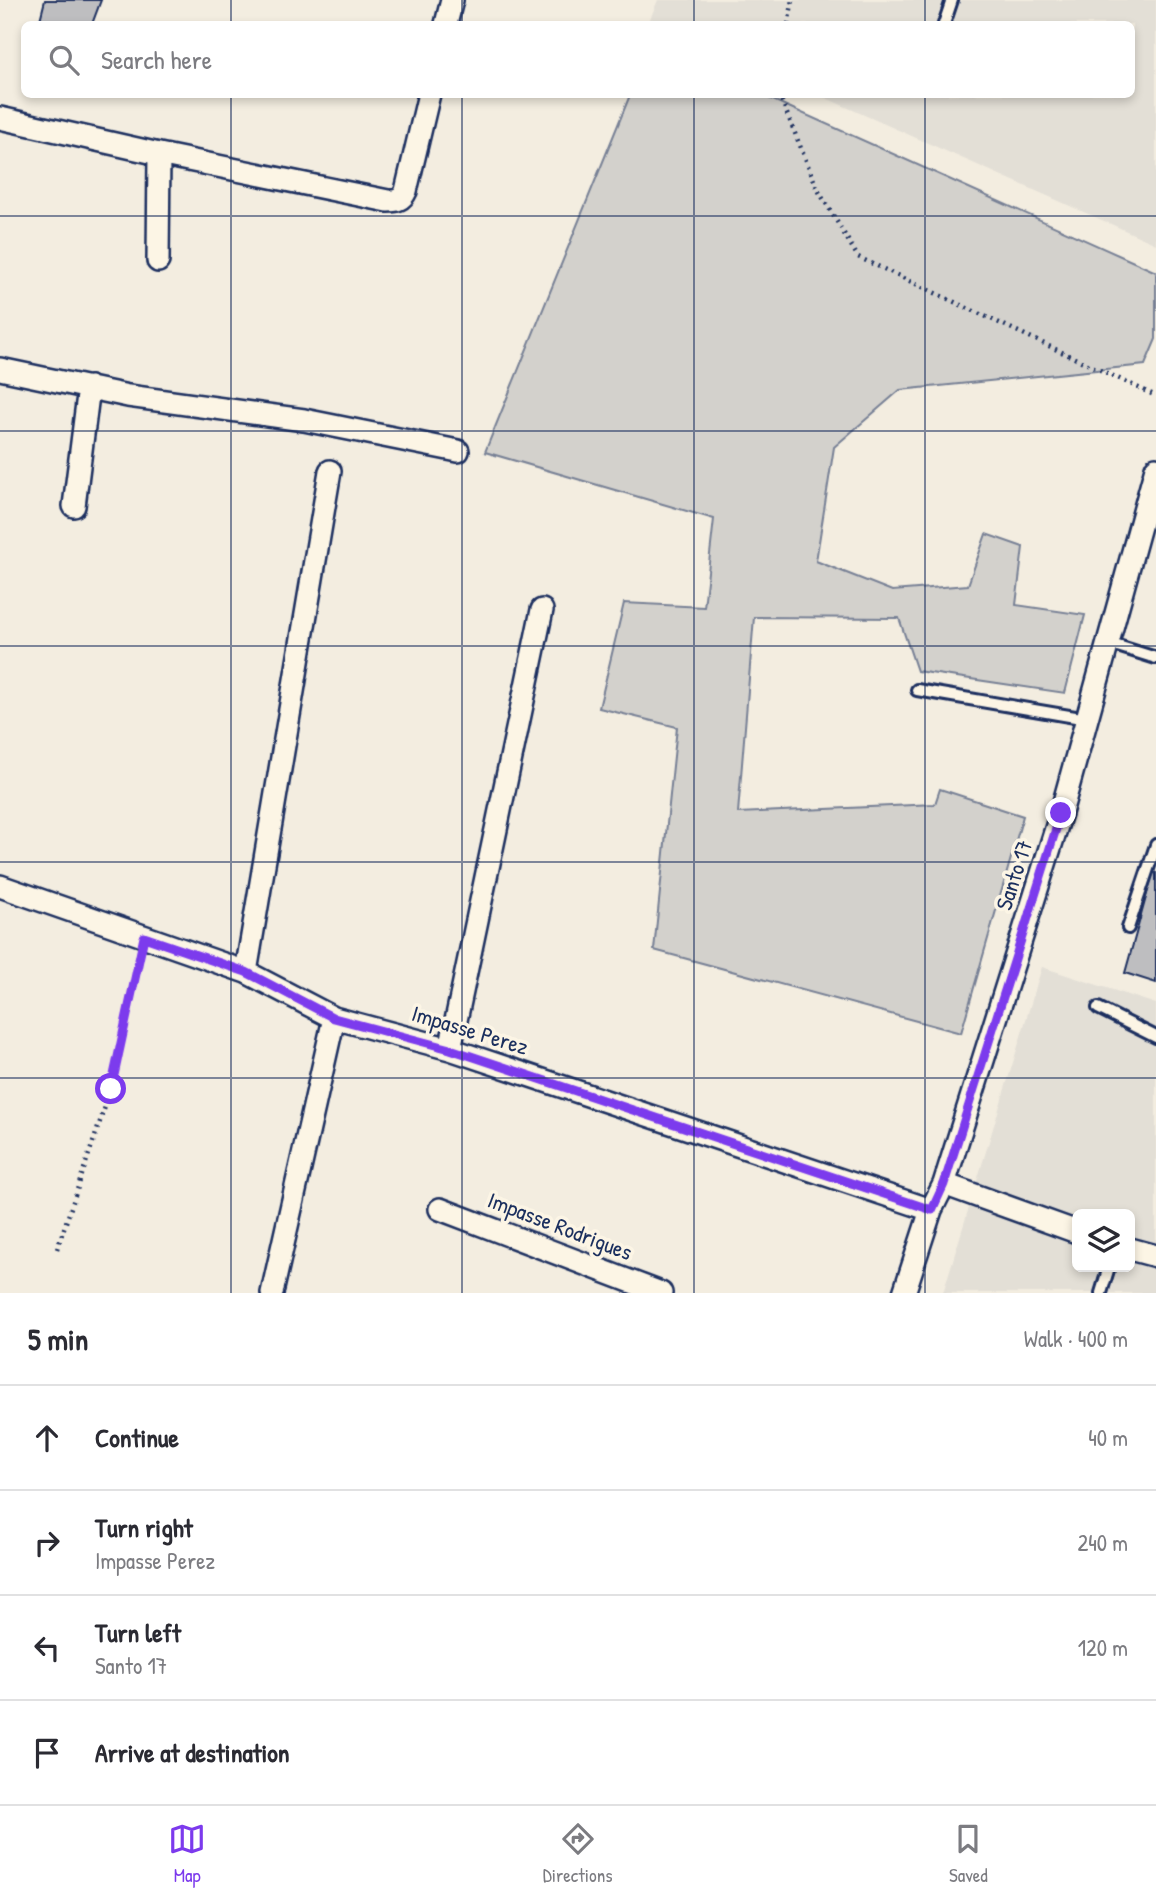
<!DOCTYPE html>
<html lang="en">
<head>
<meta charset="utf-8">
<style>
	body { margin:0; font-family:"Patrick Hand",sans-serif; background:#f2f2f3; color:#2b2b33 }
	.controls { position:absolute; right:21px; bottom:21px; display:grid; overflow:hidden; border-radius:10px; box-shadow:0 4px 10px #0003 }
	.controls button { width:63px; height:63px; display:grid; place-items:center; padding:0; border:0; border-bottom:2px solid #e1e1e2; background:#fff; color:#2b2b33; font:35px sans-serif }
	.stop { position:absolute; width:21px; height:21px; margin:-16px; border:5px solid #7c3aed; border-radius:50%; background:#fff }
	.stop.end { background:#7c3aed; border-color:#fff; box-shadow:0 2px 7px #0008 }
	.list { margin:0; padding:0; list-style:none }
	h2 { display:flex; justify-content:space-between; align-items:center; height:91px; margin:0; padding:0 28px; font-size:30px }
	h2 small { font-size:23px; font-weight:400; color:#7c7c81 }
	.list li { display:grid; grid-template-columns:46px 1fr auto; gap:21px; align-items:center; box-sizing:border-box; height:105px; padding:0 28px; border-top:2px solid #e1e1e2 }
	.list b { display:block; font-size:26px; white-space:nowrap }
	.list p { margin:0; font-size:23px; white-space:nowrap; color:#7c7c81 }
	.list em { font-size:23px; font-style:normal; color:#7c7c81 }
	.icon { flex:none; width:38px; height:38px; fill:none; stroke:currentColor; stroke-width:2; stroke-linecap:round; stroke-linejoin:round }
	.map { position:relative; flex:none; width:1156px; height:1293px; overflow:hidden }
	.search { position:absolute; background:#fff; box-shadow:0 4px 10px #0003; left:21px; right:21px; top:21px; height:77px; display:flex; align-items:center; gap:18px; box-sizing:border-box; padding:0 24px; border-radius:10px; color:#7c7c81; font-size:26px }
	.sheet { height:511px; background:#fff }
	nav { display:flex; justify-content:space-around; align-items:center; box-sizing:border-box; height:98px; border-top:2px solid #e1e1e2; background:#fff; font-size:19px; color:#7c7c81 }
	nav a { display:grid; justify-items:center; gap:4px }
	nav .on { color:#7c3aed }
	.map>svg:first-child { display:block }
	.built { fill:#e3dfd6; fill-rule:evenodd }
	.green { fill:#d3d1cc; stroke:#778095; stroke-width:2 }
	.building { fill:#bebec0; stroke:#1b2f5e; stroke-width:2 }
	.lines { fill:none; stroke-linecap:round; stroke-linejoin:round }
	.service-casing { stroke:#1b2f5e; stroke-width:16 }
	.minor-casing { stroke:#1b2f5e; stroke-width:26 }
	.path { stroke:#1b2f5e; stroke-width:4.5; stroke-dasharray:2 5; stroke-linecap:butt }
	.service { stroke:#fcf5e5; stroke-width:10 }
	.minor { stroke:#fcf5e5; stroke-width:21 }
	.route { stroke:#7c3aed; stroke-width:9 }
	.grid { fill:none; stroke:#1b2f5e; stroke-width:2; stroke-opacity:0.55 }
	.labels { text-anchor:middle; stroke-width:7; stroke-linejoin:round; paint-order:stroke }
	.street-label { font-size:23px; fill:#1b2f5e; stroke:#fcf5e5 }
</style>
</head>
<body>
<div class="map">
<svg width="1156" height="1293" viewBox="0 0 1156 1293">
	<rect width="100%" height="100%" fill="#f3ede0"/>
	<filter id="ink" filterUnits="userSpaceOnUse"><feTurbulence type="fractalNoise" baseFrequency=".0143" numOctaves="2"/><feDisplacementMap in="SourceGraphic" scale="14" xChannelSelector="R" yChannelSelector="G"/><feConvolveMatrix kernelMatrix="1 2 1 2 8 2 1 2 1" color-interpolation-filters="sRGB"/></filter>
	<g filter="url(#ink)">
		<path class="built" d="M658 0H1156V244L819 95 1132 94V24H662L650 19Z
			M1042 967 1156 1004V1293H943ZM1077 1214H1130V1267H1077Z"/>
		<path class="green" d="M630 95H762L1156 272V339L1145 365 900 390 834 447 816 561 892 591 968 585 986 534 1023 547 1016 605 1085 615 1065 693 917 671 899 618 754 617 738 813 935 804 940 789 1023 816 961 1033 654 950 677 727 599 708 624 603 704 607 714 519 485 452Z"/>
		<path class="building" d="M45 0H101L92 24H39Z
			M1153 872 1156 873V983L1125 973Z"/>
		<g class="lines">
			<defs>
				<path id="service" d="M944 24 952 0
					M1108 643 1156 658
					M917 690 1087 719
					M1128 928 1156 845
					M1098 1008 1156 1037
					M1101 1293 1109 1267"/>
				<path id="minor" d="M446 24 452 0
					M0 118 159 154 388 201C397 201 402 200 406 191L429 94
					M158 261 159 154
					M0 369 128 396 304 420 458 451
					M74 506 89 387
					M0 886 246 972 334 1018 450 1049 931 1210
					M246 972 330 471
					M450 1049 542 610
					M944 1184 1077 1232
					M440 1209 661 1293
					M1130 1249 1156 1256
					M272 1293 334 1018
					M904 1293 931 1210 944 1184 1061 813 1156 468"/>
			</defs>
			<use href="#service" class="service-casing"/>
			<use href="#minor" class="minor-casing"/>
			<path class="path" d="M788 24 793 0
				M779 94 818 190 858 257 1156 396
				M57 1249 111 1089 140 958"/>
			<use href="#service" class="service"/>
			<use href="#minor" class="minor"/>
		</g>
	</g>
	<g class="lines" filter="url(#ink)">
		<path class="route" d="M111 1089 144 937 246 972 334 1018 450 1049 932 1210 944 1184 1061 813"/>
	</g>
	<path class="grid" d="M231 0V24M462 0V24M694 0V24M925 0V24M231 94V1293M462 94V1293M694 94V1293M925 94V1293M0 216H1156M0 431H1156M0 646H1156M0 862H1156M0 1078H1156"/>
	<g class="labels">
		<g class="street-label">
			<text transform="translate(1014 875) rotate(-72)" y="8">Santo 17</text>
			<text transform="translate(470 1030) rotate(17)" y="8">Impasse Perez</text>
			<text transform="translate(560 1226) rotate(21)" y="8">Impasse Rodrigues</text>
		</g>
	</g>
</svg>
<div class="controls">
<button><svg class="icon" aria-label="layers" viewBox="0 0 24 24"><path d="M12 4l9 5-9 5-9-5zM3 14l9 5 9-5"/></svg></button>
</div>
<div class="stop" style="left:111px;top:1089px"></div>
<div class="stop end" style="left:1061px;top:813px"></div>
<div class="search"><svg class="icon" aria-label="search" viewBox="0 0 24 24"><circle cx="10" cy="10" r="6"/><path d="M15 15l6 6"/></svg>Search here</div>
</div>
<section class="sheet">
<h2>5 min<small>Walk · 400 m</small></h2>
<ul class="list">
<li><svg class="icon" aria-label="ahead" viewBox="0 0 24 24"><path d="M12 20V5M6 11l6-6 6 6"/></svg><div><b>Continue</b></div><em>40 m</em></li>
<li><svg class="icon" aria-label="right" viewBox="0 0 24 24"><path d="M7 20v-9h11M14 6l5 5-5 5"/></svg><div><b>Turn right</b><p>Impasse Perez</p></div><em>240 m</em></li>
<li><svg class="icon" aria-label="left" viewBox="0 0 24 24"><path d="M17 20v-9H6M10 6l-5 5 5 5"/></svg><div><b>Turn left</b><p>Santo 17</p></div><em>120 m</em></li>
<li><svg class="icon" aria-label="arrive" viewBox="0 0 24 24"><path d="M6 21V4h12l-3 4 3 4H6"/></svg><div><b>Arrive at destination</b></div></li>
</ul>
</section>
<nav>
<a class="on"><svg class="icon" aria-label="map" viewBox="0 0 24 24"><path d="M3 6l6-2 6 2 6-2v14l-6 2-6-2-6 2zM9 4v14M15 6v14"/></svg>Map</a>
<a><svg class="icon" aria-label="directions" viewBox="0 0 24 24"><path d="M12 3l9 9-9 9-9-9zM9 14v-3h6M13 9l2 2-2 2"/></svg>Directions</a>
<a><svg class="icon" aria-label="saved" viewBox="0 0 24 24"><path d="M7 4h10v16l-5-4-5 4z"/></svg>Saved</a>
</nav>
</body>
</html>
